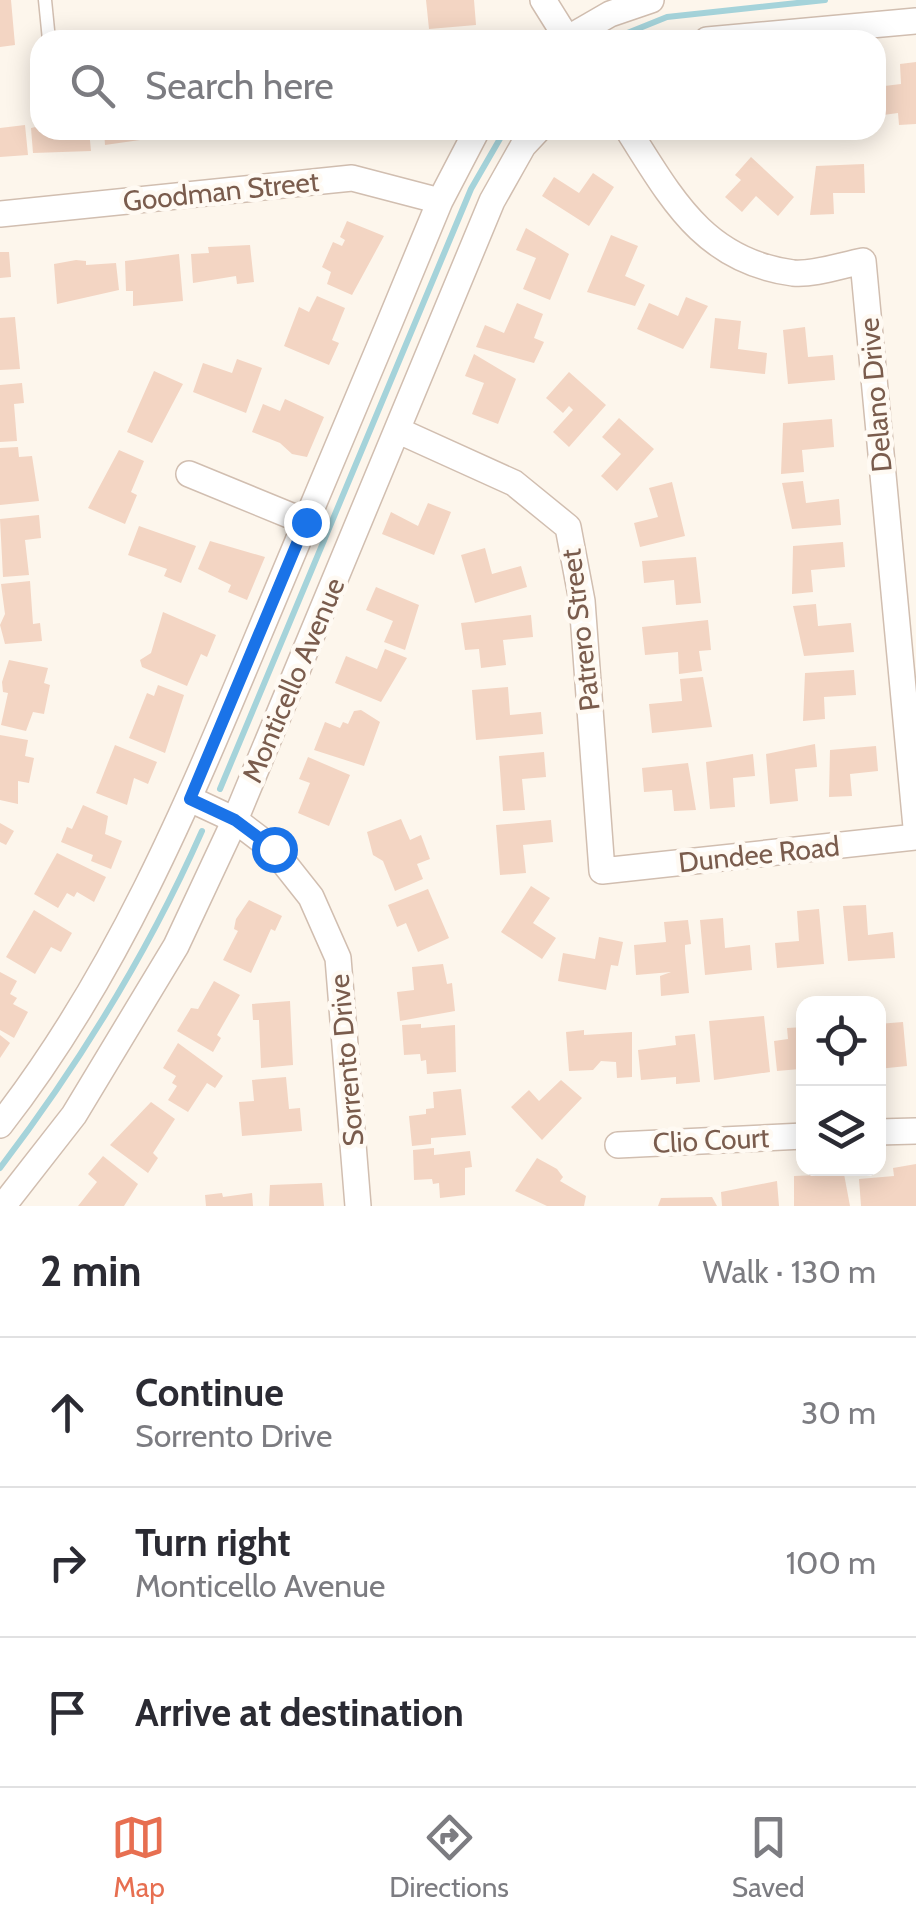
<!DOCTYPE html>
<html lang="en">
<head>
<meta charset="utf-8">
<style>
	body { margin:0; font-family:Cabin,sans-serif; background:#f7f7f7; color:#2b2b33 }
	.controls { position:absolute; right:30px; bottom:30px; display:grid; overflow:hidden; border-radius:20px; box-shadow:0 5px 25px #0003 }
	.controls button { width:90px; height:90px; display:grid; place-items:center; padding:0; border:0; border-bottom:2px solid #e1e1e2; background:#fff; color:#2b2b33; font:50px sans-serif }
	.stop { position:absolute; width:30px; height:30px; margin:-22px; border:8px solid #1a73e8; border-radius:50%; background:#fff }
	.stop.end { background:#1a73e8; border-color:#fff; box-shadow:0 2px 10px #0008 }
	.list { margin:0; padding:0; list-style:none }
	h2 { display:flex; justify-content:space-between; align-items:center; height:130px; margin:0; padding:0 40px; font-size:42px }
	h2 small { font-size:32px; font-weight:400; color:#7c7c81 }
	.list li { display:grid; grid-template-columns:65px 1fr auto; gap:30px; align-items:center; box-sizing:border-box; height:150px; padding:0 40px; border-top:2px solid #e1e1e2 }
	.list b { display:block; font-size:38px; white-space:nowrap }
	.list p { margin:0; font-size:32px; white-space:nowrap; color:#7c7c81 }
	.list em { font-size:32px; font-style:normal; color:#7c7c81 }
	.icon { flex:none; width:55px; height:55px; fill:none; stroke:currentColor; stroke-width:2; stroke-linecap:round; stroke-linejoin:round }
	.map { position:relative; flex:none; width:916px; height:1206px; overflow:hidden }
	.search { position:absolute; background:#fff; box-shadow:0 5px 25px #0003; left:30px; right:30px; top:30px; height:110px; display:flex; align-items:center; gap:25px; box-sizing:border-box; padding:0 35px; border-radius:30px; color:#7c7c81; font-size:38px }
	.sheet { height:580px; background:#fff }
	nav { display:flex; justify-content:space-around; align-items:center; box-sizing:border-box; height:140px; border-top:2px solid #e1e1e2; background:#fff; font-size:28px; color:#7c7c81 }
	nav a { display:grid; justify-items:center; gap:5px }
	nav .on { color:#e76f51 }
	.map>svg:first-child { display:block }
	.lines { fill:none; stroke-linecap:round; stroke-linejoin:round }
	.stream { stroke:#a5d3da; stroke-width:6 }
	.building { fill:#f3d5c3 }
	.lane-casing { stroke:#d1beb0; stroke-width:15 }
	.street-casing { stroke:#d1beb0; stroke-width:28 }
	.lane { stroke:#fff; stroke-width:12 }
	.street { stroke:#fff; stroke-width:25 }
	.route { stroke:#1a73e8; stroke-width:12 }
	.labels { text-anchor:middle; stroke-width:9; stroke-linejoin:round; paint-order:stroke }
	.street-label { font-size:28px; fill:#7a5c4d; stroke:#fffaf3 }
</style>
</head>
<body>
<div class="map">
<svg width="916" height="1206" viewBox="0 0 916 1206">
	<rect width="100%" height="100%" fill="#fdf6ec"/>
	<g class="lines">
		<path class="stream" d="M610 40 667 17 825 0
			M220 789 471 189 505 130
			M0 1168C80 1063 148 953 202 831"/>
	</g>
	<path class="building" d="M0 0H11L15 45 0 47Z
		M426 0H474L476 25 429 29Z
		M916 62V124L899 125 898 113 876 116V87L901 84 900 64Z
		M25 125 28 155 0 157V128Z
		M40 126V130H89L91 151 33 153 31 128Z
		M104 130H160L161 137 105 145Z
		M165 130H224V134L169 137Z
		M238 130H275V135L242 139Z
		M751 157 794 197 778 216 756 196 742 212 725 197 741 180 735 175Z
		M864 164 865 193H833L834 214 810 215 816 166Z
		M593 173 614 187 589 226 542 196 554 177 579 193Z
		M347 221 384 236 352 295 327 284 331 272 322 267 333 242 342 246 345 240 340 237Z
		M526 228 569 254 550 300 523 289 536 258 516 250Z
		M611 235 638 246 625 276 645 285 635 306 587 292Z
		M250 245 254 282 237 284 236 276 193 283 191 254 209 253 208 247Z
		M0 252H9L11 277 0 278Z
		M179 254 183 301 133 306V291H126L125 261Z
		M76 260 86 261V265L116 263 119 290 57 304 54 264Z
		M317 296 345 308 332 340 339 343 329 365 284 346 299 307 309 312Z
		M686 297 708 306 683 349 637 329 649 303 678 316Z
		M517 303 543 314 534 338 544 342 534 363 476 347 485 325 504 333Z
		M15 317 20 369 0 370V318Z
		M715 318 741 321 738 349 767 353 765 374 710 368Z
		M805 327 808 357 833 355 835 380 788 384 783 330Z
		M474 354 516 379 498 424 472 414 484 383 465 376Z
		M237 359 262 368 246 413 193 392 203 363 232 373Z
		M154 371 183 384 152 443 127 432Z
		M569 372 606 405 569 447 553 432 573 410 569 406 563 413 546 398Z
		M22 383 24 403 14 404 17 441 0 442V385Z
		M285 399 324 417 307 457 292 454 280 443 252 432 263 404 280 411Z
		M619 418 654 449 617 491 601 476 621 454 602 437Z
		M832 419 834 447 802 450 804 472 781 474 783 423Z
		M18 447 19 457 32 456 39 501 0 505V448Z
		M119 450 144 461 131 492 137 495 125 524 88 508Z
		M803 481 806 503 839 499 841 525 792 529 782 483Z
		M672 482 685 536 640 547 634 523 658 517 649 488Z
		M428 503 451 512 434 555 382 534 391 512 418 526Z
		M39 515 41 538 25 540 29 575 3 577 0 519Z
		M139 526 196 546 181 583 164 576 167 569 128 555Z
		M210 541 265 557 247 600 228 592 231 585 198 569Z
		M843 542 845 567 811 570 813 592 792 594 793 546Z
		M485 548 492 574 521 566 527 587 475 603 461 555Z
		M696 557 701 603 676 605 674 580 644 583 642 561Z
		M30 581 33 624 40 623 42 641 5 644 0 625 5 614 1 584Z
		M376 587 419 605 405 650 384 642 393 621 366 610Z
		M816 604 818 626 851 623 854 652 804 656 793 606Z
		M163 612 216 635 207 657 201 654 187 686 142 667 140 660 151 653Z
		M531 615 533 637 503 640 506 665 481 668 479 649 465 650 461 623Z
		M708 620 711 650 699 651 702 671 679 674 678 652 645 655 642 627Z
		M385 649 407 658 381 702 335 683 346 656 377 669Z
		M9 660 48 668 44 683 50 685 44 714 33 712 26 731 1 725 8 693 3 692 2 682Z
		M854 670 856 695 824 697 825 719 803 721 805 673Z
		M703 677 712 727 652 733 649 704 682 701 680 679Z
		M158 685 184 695 165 753 129 738 147 693 154 696Z
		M508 687 510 715 541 712 543 734 476 740 472 690Z
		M361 710 380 722 364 766 314 750 325 722 340 728 343 722 348 724 354 711Z
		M0 735 28 740 25 756 34 758 29 783 18 781V804L0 800Z
		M815 744 817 767 795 769 798 801 770 804 766 754Z
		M115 745 157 762 148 784 134 778 127 805 96 793Z
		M876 746 878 771 850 774 852 796 829 797 830 750Z
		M544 752 546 777 522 779 525 810 503 811 499 756Z
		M753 754 755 776 733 778 735 807 710 809 706 762Z
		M308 757 350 775 329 826 298 813 310 783 299 779Z
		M688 763 696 810 674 811 672 790 644 792 642 768Z
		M83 805 108 816 105 834 122 841 111 869 91 861 93 855 61 842 67 827 72 829Z
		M401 819 410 840 421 835 430 859 417 864 423 879 395 891 383 861 373 855 367 832Z
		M551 820 553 842 523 845 526 873 500 875 496 825Z
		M0 823 14 831 6 845 0 842Z
		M57 853 106 877 94 902 77 892 74 897 67 893 58 908 34 894Z
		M531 886 550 898 533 923 556 938 542 959 501 932Z
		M428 889 449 938 418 952 406 923 397 927 388 905Z
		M249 900 282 916 275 931 271 929 251 973 223 960 238 931 234 929 236 919Z
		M866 905 868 935 893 932 895 958 848 961 843 906Z
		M819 909 824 964 777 968 775 943 799 941 797 911Z
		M34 910 72 933 61 952 51 947 35 974 6 957Z
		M723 918 725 948 750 945 752 970 705 975 700 920Z
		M688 920 691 944 685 945V951L689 993 661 996 660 976 671 972 636 975 634 945 666 942 664 922Z
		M599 937 623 942 618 966 611 965 606 990 558 981 563 953 595 959Z
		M443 964 447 984 452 983 455 1011 400 1021 397 992 414 990 412 967Z
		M0 972 17 981 10 994 17 998 13 1004 28 1012 14 1038 0 1030Z
		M214 981 240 995 217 1035 221 1038 213 1052 177 1031 191 1008 198 1009Z
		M290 1001 293 1065 261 1068 259 1020H253L252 1004Z
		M764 1016 770 1072 714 1080 709 1021Z
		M903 1022 907 1066 878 1069V1024Z
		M421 1024V1028L455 1025 456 1072 427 1074 426 1060 421 1061 420 1054 404 1055 402 1025Z
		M804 1027V1073L800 1069 777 1071 774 1041 788 1039 787 1028Z
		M584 1030V1035L632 1032V1077L617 1078 616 1062 601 1061 593 1070 569 1071 566 1032Z
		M695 1034 700 1082 676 1084V1077L641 1080 638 1050 676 1045 675 1036Z
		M0 1035 10 1043 0 1058Z
		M178 1043 223 1076 215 1088 207 1083 188 1112 168 1100 177 1086 172 1083 176 1076 163 1068Z
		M286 1077 289 1109 300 1108 302 1131 242 1136 239 1102 254 1101 252 1080Z
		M561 1080 582 1098 542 1140 511 1107 529 1090 539 1101Z
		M461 1089 466 1135 431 1138V1144L412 1146 409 1116 426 1114V1109L434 1108 433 1092Z
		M151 1102 175 1119 153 1153 158 1158 148 1173 110 1145Z
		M434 1148V1155L470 1151 472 1167 465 1168V1195L440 1198 439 1183 433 1184 432 1179 414 1180 413 1150Z
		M103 1156 138 1184 124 1206H78L97 1182 88 1174Z
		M537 1158 557 1169 563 1177 560 1181 586 1196 584 1206H547L515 1191Z
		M916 1164V1206H861L859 1179 894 1176 893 1168Z
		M844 1174 850 1206H794V1176Z
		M777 1181 779 1206H722L721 1192Z
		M322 1183 324 1206H269L270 1185Z
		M222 1193 223 1197 252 1193 253 1206H206L205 1195Z
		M661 1198 712 1197 717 1206H658Z"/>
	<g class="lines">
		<defs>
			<path id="lane" d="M45 0 49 40"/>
			<path id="street" d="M543 0 568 40
				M565 40 610 14 651 0
				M707 40 916 21
				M628 130C672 199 704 261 793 273 814 275 842 265 863 261L916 827
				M0 214 352 178 440 201
				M397 430 514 483 568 527 582 601 602 871 916 837
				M189 474 306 522
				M190 799 235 820 273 849 311 897 338 958 358 1206
				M0 1125C117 975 188 804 261 629 321 487 381 344 440 201L477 130
				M878 1132 916 1131
				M618 1145 804 1136
				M3 1206 74 1115 176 946 235 820 492 201 523 146 538 130"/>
		</defs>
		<use href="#lane" class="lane-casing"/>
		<use href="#street" class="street-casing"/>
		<use href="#lane" class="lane"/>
		<use href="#street" class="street"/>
	</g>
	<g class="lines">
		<path class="route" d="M274 849 235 820 190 799 306 522"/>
	</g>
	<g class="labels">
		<g class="street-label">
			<text transform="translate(221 191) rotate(-6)" y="10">Goodman Street</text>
			<text transform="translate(875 395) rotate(-95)" y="10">Delano Drive</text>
			<text transform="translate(580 630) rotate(-97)" y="10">Patrero Street</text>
			<text transform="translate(293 680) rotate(-67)" y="10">Monticello Avenue</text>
			<text transform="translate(759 854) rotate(-6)" y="10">Dundee Road</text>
			<text transform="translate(346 1060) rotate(-95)" y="10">Sorrento Drive</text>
			<text transform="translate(711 1140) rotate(-3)" y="10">Clio Court</text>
		</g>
	</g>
</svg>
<div class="controls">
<button><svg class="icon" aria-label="locate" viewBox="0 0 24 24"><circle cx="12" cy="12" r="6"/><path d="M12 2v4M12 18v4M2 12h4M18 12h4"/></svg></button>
<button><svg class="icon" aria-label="layers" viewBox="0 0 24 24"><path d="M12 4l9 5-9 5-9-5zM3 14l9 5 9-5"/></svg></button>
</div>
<div class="stop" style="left:274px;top:849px"></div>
<div class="stop end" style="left:306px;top:522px"></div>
<div class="search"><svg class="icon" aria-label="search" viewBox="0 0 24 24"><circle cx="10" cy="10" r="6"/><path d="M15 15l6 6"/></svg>Search here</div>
</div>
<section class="sheet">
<h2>2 min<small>Walk · 130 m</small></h2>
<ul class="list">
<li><svg class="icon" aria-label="ahead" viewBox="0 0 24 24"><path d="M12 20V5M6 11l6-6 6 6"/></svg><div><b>Continue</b><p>Sorrento Drive</p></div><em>30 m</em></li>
<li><svg class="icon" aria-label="right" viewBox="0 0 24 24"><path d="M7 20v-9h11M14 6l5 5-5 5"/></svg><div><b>Turn right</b><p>Monticello Avenue</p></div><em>100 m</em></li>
<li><svg class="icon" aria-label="arrive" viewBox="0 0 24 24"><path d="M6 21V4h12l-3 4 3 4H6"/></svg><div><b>Arrive at destination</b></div></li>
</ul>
</section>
<nav>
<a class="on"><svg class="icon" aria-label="map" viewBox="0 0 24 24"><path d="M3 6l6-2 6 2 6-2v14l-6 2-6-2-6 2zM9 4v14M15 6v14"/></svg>Map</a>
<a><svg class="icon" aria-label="directions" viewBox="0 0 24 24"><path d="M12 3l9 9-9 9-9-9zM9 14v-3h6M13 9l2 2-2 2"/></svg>Directions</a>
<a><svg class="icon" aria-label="saved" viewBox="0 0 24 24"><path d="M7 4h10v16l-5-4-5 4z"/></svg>Saved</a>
</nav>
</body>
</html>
